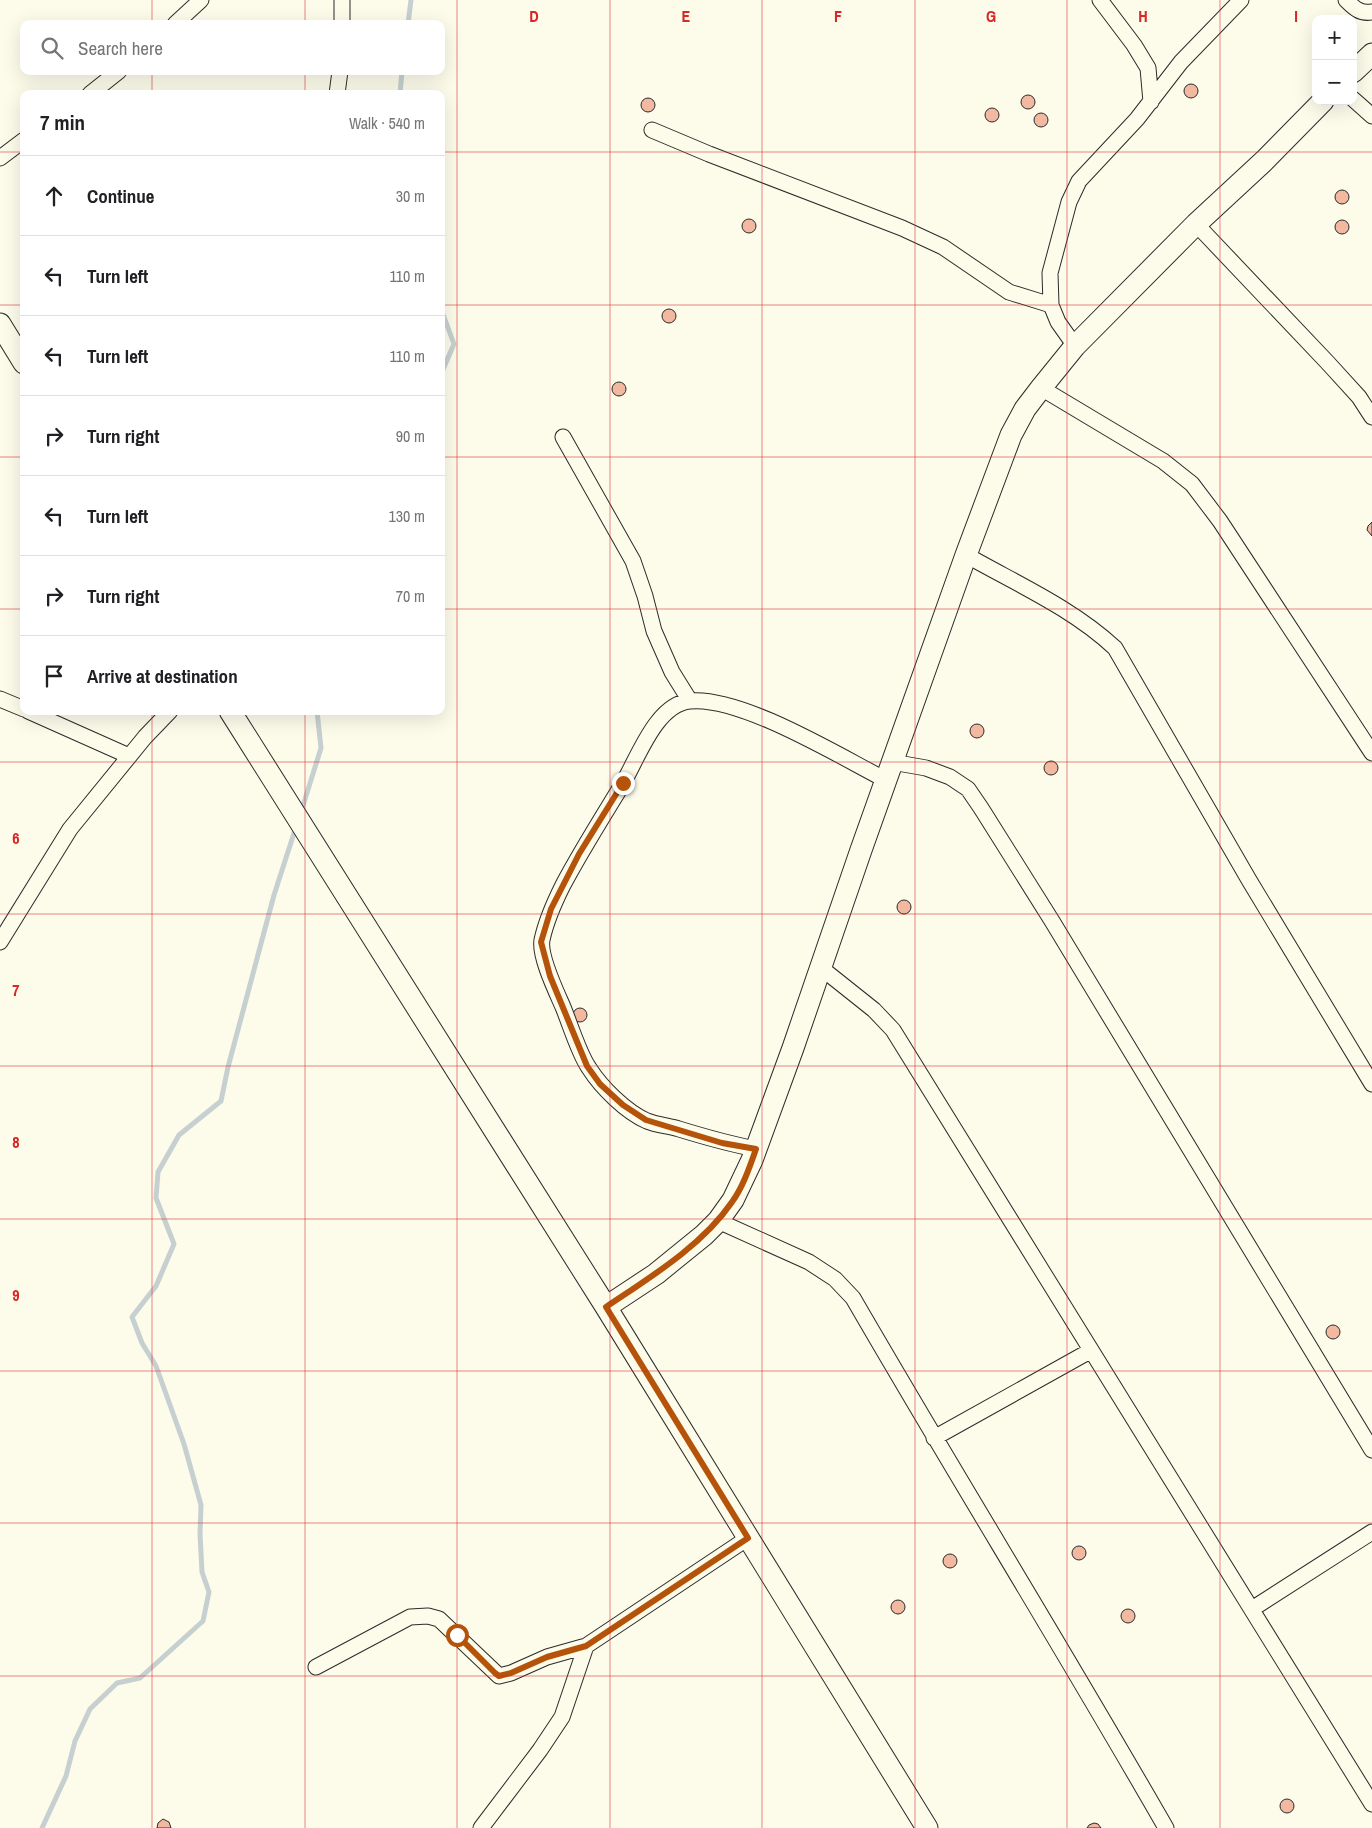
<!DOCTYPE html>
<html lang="en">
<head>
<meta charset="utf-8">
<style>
	body { margin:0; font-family:"Archivo Narrow",sans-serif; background:#f2f2f2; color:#202124 }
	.controls { position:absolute; right:15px; top:15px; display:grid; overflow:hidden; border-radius:10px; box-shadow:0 5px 20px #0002 }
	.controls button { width:45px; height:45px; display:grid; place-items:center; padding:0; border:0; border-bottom:1px solid #e0e0e0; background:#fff; color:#202124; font:25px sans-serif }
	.stop { position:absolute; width:15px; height:15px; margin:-11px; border:4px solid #b45309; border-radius:50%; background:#fff }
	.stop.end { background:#b45309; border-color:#fff; box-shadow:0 1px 5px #0008 }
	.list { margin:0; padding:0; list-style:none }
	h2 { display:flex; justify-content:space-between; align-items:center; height:65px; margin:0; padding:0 20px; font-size:21px }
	h2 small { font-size:16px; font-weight:400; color:#757577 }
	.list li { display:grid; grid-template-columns:32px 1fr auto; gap:15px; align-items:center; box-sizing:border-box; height:80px; padding:0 20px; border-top:1px solid #e0e0e0 }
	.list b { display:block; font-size:19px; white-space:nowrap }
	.list em { font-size:16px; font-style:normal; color:#757577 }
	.icon { flex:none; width:28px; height:28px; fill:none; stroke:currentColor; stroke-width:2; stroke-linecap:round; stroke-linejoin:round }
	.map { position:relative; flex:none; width:1372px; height:1828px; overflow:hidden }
	.search { position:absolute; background:#fff; box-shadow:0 5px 20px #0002; left:20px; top:20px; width:425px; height:55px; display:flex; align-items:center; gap:12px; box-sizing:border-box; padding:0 18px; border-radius:10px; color:#757577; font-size:19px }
	.panel { position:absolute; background:#fff; box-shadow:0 5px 20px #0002; left:20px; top:90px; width:425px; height:625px; border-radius:10px }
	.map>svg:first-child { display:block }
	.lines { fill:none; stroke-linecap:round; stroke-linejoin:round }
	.stream { stroke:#c7d0d0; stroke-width:5 }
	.building { fill:#f2b8a0; stroke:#2b2b2b }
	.street-casing { stroke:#2b2b2b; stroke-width:17 }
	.secondary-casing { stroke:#2b2b2b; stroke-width:23 }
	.street { stroke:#fdfbea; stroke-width:15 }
	.secondary { stroke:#fdfbea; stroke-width:21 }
	.route { stroke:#b45309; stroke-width:6 }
	.grid { fill:none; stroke:#d62828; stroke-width:1; stroke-opacity:0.55 }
	.grid-label { font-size:16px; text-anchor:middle; font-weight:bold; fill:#d62828; stroke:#fdfbea; stroke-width:4; stroke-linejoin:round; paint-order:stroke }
</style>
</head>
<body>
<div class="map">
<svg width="1372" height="1828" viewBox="0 0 1372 1828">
	<rect width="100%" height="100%" fill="#fdfbea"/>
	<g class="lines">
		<path class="stream" d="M408 24 411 0
			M400 94 402 71
			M441 309 454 344 441 374
			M301 812 321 748 317 711
			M42 1828 66 1776 75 1741 90 1709 117 1683 140 1678 203 1621 209 1592 202 1572 200 1534 201 1505 184 1444 156 1366 142 1343 132 1317 156 1286 174 1244 156 1198 158 1172 179 1135 221 1101 228 1067 274 895 296 827"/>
	</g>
	<path class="building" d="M1184 91a7 7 0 1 1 14 0a7 7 0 1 1-14 0Z
		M1021 102a7 7 0 1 1 14 0a7 7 0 1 1-14 0Z
		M641 105a7 7 0 1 1 14 0a7 7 0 1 1-14 0Z
		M985 115a7 7 0 1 1 14 0a7 7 0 1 1-14 0Z
		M1034 120a7 7 0 1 1 14 0a7 7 0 1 1-14 0Z
		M1335 197a7 7 0 1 1 14 0a7 7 0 1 1-14 0Z
		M742 226a7 7 0 1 1 14 0a7 7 0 1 1-14 0Z
		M1335 227a7 7 0 1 1 14 0a7 7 0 1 1-14 0Z
		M662 316a7 7 0 1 1 14 0a7 7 0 1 1-14 0Z
		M612 389a7 7 0 1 1 14 0a7 7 0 1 1-14 0Z
		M1372 522V536L1367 530 1368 526Z
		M970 731a7 7 0 1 1 14 0a7 7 0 1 1-14 0Z
		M1044 768a7 7 0 1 1 14 0a7 7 0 1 1-14 0Z
		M897 907a7 7 0 1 1 14 0a7 7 0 1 1-14 0Z
		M573 1015a7 7 0 1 1 14 0a7 7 0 1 1-14 0Z
		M1326 1332a7 7 0 1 1 14 0a7 7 0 1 1-14 0Z
		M1072 1553a7 7 0 1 1 14 0a7 7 0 1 1-14 0Z
		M943 1561a7 7 0 1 1 14 0a7 7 0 1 1-14 0Z
		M891 1607a7 7 0 1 1 14 0a7 7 0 1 1-14 0Z
		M1121 1616a7 7 0 1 1 14 0a7 7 0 1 1-14 0Z
		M1280 1806a7 7 0 1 1 14 0a7 7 0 1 1-14 0Z
		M163 1819 169 1822 171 1828H157L158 1823Z
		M1094 1823 1098 1824 1101 1828H1087L1089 1825Z"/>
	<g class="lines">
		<defs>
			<path id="street" d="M1100 0 1134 45 1148 68 1151 102
				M1346 0C1354 8 1360 14 1372 12
				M175 24 201 0
				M342 24V0
				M90 94 119 71
				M337 94 340 71
				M1353 99 1372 116
				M652 130 709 154 902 228 943 247 1009 292 1051 305
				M0 158 24 140
				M1196 224 1328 363 1359 397 1372 417
				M1075 346 1058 322 1051 305 1050 273 1069 202 1079 181 1137 119 1181 62 1241 0
				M1041 388 1163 461 1192 484 1220 521 1372 753
				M563 437 633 561 645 596 654 631 672 672 690 701
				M966 555C1017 584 1072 608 1115 648L1249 880 1372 1084
				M0 699 24 709
				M28 711 129 756
				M892 762 926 768 950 777 968 789 981 808 1052 921 1372 1450
				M0 942 70 829 145 737 170 711
				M820 967 874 1010 893 1030 1372 1804
				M756 1149C730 1144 705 1137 679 1129 669 1126 657 1125 647 1121 626 1112 601 1087 589 1068 579 1054 570 1024 563 1007 556 991 539 956 542 940 546 921 554 903 563 885 581 851 602 818 622 785 638 758 656 704 690 701 741 696 839 756 886 780
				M718 1221 809 1262 835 1279 853 1298C956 1476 1064 1650 1166 1828
				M934 1438 1090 1351
				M1252 1609 1372 1532
				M316 1667 410 1617 428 1616 439 1619 499 1676 511 1673 547 1657 586 1646
				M481 1828 540 1750 562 1717 586 1646 748 1538"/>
			<path id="secondary" d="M1353 72 1372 54
				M0 324 24 363
				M230 711 606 1307 927 1828
				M606 1307 656 1274 704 1235 718 1221 733 1200 752 1160 793 1048 861 850 966 555 1011 435 1025 409 1041 388 1075 346 1196 224 1264 161 1323 101"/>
		</defs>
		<use href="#street" class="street-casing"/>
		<use href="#secondary" class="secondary-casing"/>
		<use href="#street" class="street"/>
		<use href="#secondary" class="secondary"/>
	</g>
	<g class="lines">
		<path class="route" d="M457 1635 495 1673 499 1676 511 1673 547 1657 586 1646 748 1538 606 1307C649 1278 702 1246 732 1202 743 1187 750 1166 756 1149L722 1143 646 1120 623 1105 600 1084 587 1066 550 976 541 942 551 909 579 854 623 783"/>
	</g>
	<path class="grid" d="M152 0V24M305 0V24M457 0V1828M610 0V1828M762 0V1828M915 0V1828M1067 0V1828M1220 0V1828M152 71V94M305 71V94M0 152H24M441 152H1372M0 305H24M441 305H1372M0 457H24M441 457H1372M0 609H24M441 609H1372M152 711V1828M305 711V1828M0 762H1372M0 914H1372M0 1066H1372M0 1219H1372M0 1371H1372M0 1523H1372M0 1676H1372"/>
	<g class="grid-label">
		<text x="534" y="22">D</text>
		<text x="686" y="22">E</text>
		<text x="838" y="22">F</text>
		<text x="991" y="22">G</text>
		<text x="1143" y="22">H</text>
		<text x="1296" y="22">I</text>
		<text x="16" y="844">6</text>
		<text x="16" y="996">7</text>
		<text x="16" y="1148">8</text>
		<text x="16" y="1301">9</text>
	</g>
</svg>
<div class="controls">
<button>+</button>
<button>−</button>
</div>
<div class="stop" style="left:457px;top:1635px"></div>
<div class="stop end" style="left:623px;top:783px"></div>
<div class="search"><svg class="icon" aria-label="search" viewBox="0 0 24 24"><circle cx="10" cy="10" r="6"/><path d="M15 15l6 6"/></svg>Search here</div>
<section class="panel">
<h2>7 min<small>Walk · 540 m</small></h2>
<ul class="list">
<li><svg class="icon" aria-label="ahead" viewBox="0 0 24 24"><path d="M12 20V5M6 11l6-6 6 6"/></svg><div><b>Continue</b></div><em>30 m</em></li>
<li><svg class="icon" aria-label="left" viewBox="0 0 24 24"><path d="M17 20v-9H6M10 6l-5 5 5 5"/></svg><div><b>Turn left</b></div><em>110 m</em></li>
<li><svg class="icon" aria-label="left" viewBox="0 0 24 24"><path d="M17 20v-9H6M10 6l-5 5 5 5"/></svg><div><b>Turn left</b></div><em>110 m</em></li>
<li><svg class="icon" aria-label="right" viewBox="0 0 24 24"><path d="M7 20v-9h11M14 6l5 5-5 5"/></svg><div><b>Turn right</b></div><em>90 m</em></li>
<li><svg class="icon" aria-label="left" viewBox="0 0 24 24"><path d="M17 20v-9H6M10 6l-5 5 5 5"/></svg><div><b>Turn left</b></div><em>130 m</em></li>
<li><svg class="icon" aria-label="right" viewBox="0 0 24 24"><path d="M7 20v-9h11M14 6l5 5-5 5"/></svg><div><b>Turn right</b></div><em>70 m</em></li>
<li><svg class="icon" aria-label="arrive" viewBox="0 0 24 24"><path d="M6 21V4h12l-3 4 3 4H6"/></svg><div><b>Arrive at destination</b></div></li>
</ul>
</section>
</div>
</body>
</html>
